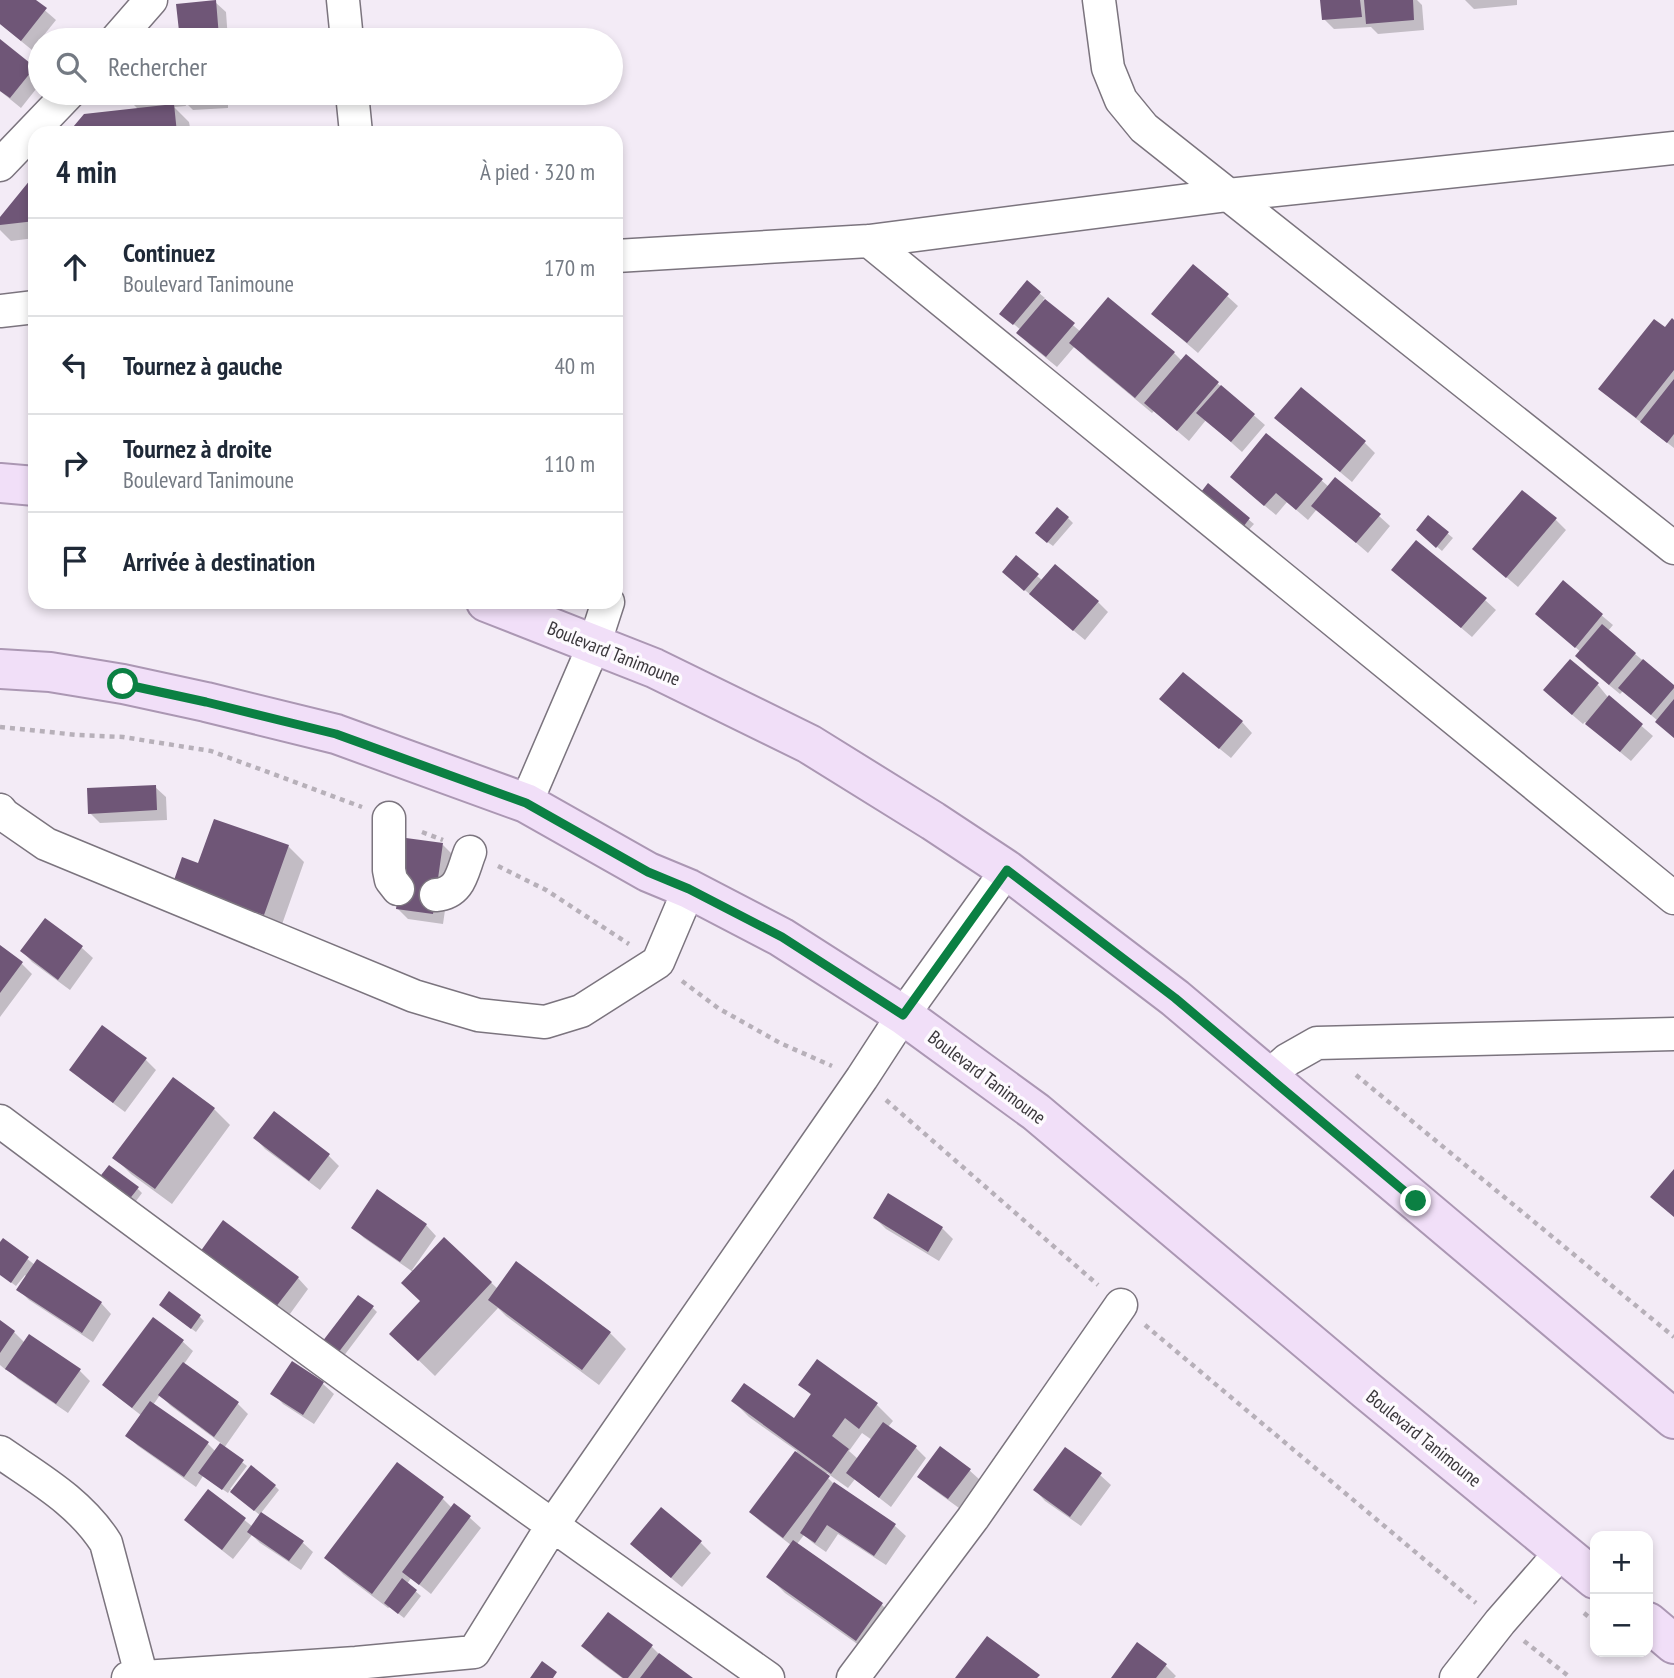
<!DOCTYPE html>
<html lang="fr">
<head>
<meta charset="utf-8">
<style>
	body { margin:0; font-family:"PT Sans Narrow",sans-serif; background:#f6f6f7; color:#1f2937 }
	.controls { position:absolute; right:21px; bottom:21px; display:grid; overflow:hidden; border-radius:14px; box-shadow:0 4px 10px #0003 }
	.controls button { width:63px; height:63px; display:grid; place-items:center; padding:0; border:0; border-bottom:2px solid #e0e1e3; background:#fff; color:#1f2937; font:35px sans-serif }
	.stop { position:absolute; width:21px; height:21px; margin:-16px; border:5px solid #0b8043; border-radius:50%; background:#fff }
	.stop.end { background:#0b8043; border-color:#fff; box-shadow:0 2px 7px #0008 }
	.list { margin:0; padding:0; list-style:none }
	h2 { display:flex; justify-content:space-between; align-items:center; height:91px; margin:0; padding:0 28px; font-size:30px }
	h2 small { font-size:23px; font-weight:400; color:#747a83 }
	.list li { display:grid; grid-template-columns:46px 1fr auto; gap:21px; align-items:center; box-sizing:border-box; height:98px; padding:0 28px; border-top:2px solid #e0e1e3 }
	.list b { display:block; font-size:26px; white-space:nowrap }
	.list p { margin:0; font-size:23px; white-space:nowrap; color:#747a83 }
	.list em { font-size:23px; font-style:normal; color:#747a83 }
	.icon { flex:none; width:38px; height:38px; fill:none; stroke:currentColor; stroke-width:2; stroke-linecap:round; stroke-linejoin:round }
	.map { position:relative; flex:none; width:1674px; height:1678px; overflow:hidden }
	.search { position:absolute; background:#fff; box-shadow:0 4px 10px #0003; left:28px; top:28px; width:595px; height:77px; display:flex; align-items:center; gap:18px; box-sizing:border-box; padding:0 24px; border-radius:38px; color:#747a83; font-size:26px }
	.panel { position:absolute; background:#fff; box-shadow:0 4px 10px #0003; left:28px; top:126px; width:595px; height:483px; border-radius:21px }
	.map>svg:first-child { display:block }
	.shadow { fill:#0003; fill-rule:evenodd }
	.building { fill:#6f5677 }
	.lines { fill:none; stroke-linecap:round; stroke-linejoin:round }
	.minor-casing { stroke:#7b747e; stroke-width:35 }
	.major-casing { stroke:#ab97b3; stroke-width:42 }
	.path { stroke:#b7b0b9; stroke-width:4.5; stroke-dasharray:5 5; stroke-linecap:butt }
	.minor { stroke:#fff; stroke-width:32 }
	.major { stroke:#f1dff8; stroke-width:38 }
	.route { stroke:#0b8043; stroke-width:9 }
	.labels { text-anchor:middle; stroke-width:7; stroke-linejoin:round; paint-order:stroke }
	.street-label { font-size:19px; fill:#3a373b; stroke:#fdfafe }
</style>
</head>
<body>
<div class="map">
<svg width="1674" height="1678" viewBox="0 0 1674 1678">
	<rect width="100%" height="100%" fill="#f3ebf6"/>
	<path class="shadow" d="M0 0H33L56 20 32 50 0 24Z
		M1322 0H1417L1422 5 1424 30 1378 34 1371 27 1334 29 1324 19Z
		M1465 0H1517V5L1474 9Z
		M215 2 226 12 228 40H181L178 5Z
		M0 41 40 75V84L21 108 0 91Z
		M128 93H228V108L193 110 185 102 186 106 174 107 189 122 191 133H71L139 110 128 99Z
		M252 93H284L255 95Z
		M35 177V238L11 241 0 230V220Z
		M1027 283 1045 298 1043 300 1081 332 1174 353 1182 361 1186 356 1265 425 1242 452 1206 420 1189 441 1154 411 1152 413 1087 359 1075 346 1057 367 1029 344 1019 333 1021 330 1006 318Z
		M1227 296 1238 306 1198 353 1164 324Z
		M1674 322V448L1611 399 1601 389Z
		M1287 428 1365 443 1375 453 1352 482Z
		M1321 480 1329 487 1379 516 1390 526 1368 553 1317 509 1308 520 1287 502 1276 515 1242 487Z
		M1208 486 1254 524 1245 534Z
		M1068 518 1073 523 1053 546 1042 538Z
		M1429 518 1453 538 1442 551 1423 535Z
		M1555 519 1566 530 1518 587 1485 559Z
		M1393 570 1485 600 1496 610 1472 637Z
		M1037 576 1042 580 1098 602 1108 612 1085 640 1009 577Z
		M1563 583 1613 625 1608 631 1674 687V738L1658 721 1623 691 1620 694 1587 667 1577 656 1581 652 1537 614Z
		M1570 662 1598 685 1607 696 1653 736 1631 761 1598 734 1585 722 1583 724 1556 701Z
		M1172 710 1242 722 1252 733 1231 758Z
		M155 787 166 797 167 820 100 823 90 813Z
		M443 845 453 855 443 924 408 919 397 908Z
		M288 846 304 862 280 930 191 899 199 865Z
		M45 920 82 948 93 958 70 990 32 962 22 951Z
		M0 947 22 964 32 974 0 1017Z
		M103 1028 146 1060 156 1070 125 1112 82 1080 71 1069Z
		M214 1109 230 1125 172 1204 131 1174 115 1158Z
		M255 1138 328 1155 339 1166 320 1190 265 1149Z
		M105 1184 137 1188 142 1193 133 1205Z
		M889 1196 942 1228 953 1239 939 1261 886 1229 875 1218Z
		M426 1225 436 1236 412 1270 414 1271 444 1239 498 1289 610 1333 626 1349 599 1385 506 1316 498 1308 435 1376 408 1350 422 1302 413 1272 364 1238 353 1227Z
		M3 1240 35 1265 101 1303 111 1314 93 1342 29 1300 19 1290 27 1277 25 1275 16 1286 0 1274V1245Z
		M202 1252 298 1278 308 1289 287 1318Z
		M372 1307 377 1312 343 1357 324 1341Z
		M166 1310 200 1317 204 1321 196 1332Z
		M0 1322 14 1332 25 1343 79 1370 90 1381 68 1413 18 1379 7 1368 6 1370 0 1365Z
		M182 1341 193 1351 184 1364 238 1404 248 1414 224 1448 247 1466 230 1489 233 1491 275 1486 279 1490 261 1513 302 1542 313 1552 301 1570 260 1543 252 1535 233 1559 196 1530 186 1519 209 1491 253 1527 261 1516 230 1490 228 1493 203 1476 196 1487 138 1446 127 1436 142 1416 115 1395 104 1385ZM160 1395 171 1406 222 1444 216 1452 208 1444 153 1405Z
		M818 1362 877 1405 893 1421 888 1427 916 1448 926 1458 891 1507 855 1479 848 1488 827 1473 825 1475 837 1487 895 1526 906 1536 886 1565 838 1534 826 1552 813 1543 804 1535 797 1544 882 1605 898 1621 873 1655 785 1593 769 1577 791 1545 761 1522 751 1512 797 1451 749 1417 733 1401 794 1421 812 1396 801 1385ZM862 1433 872 1440 858 1459 849 1451Z
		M292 1363 323 1384 334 1394 314 1424 283 1404 273 1393Z
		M397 1465 443 1499 452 1508 454 1506 470 1518 481 1528 431 1594 411 1578 407 1584 421 1596 404 1618 390 1607 388 1608 343 1574 327 1558Z
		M969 1470 980 1480 959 1508 930 1487 919 1477Z
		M1100 1475 1111 1485 1081 1526 1045 1501 1035 1490Z
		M701 1543 711 1553 682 1587 643 1555Z
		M584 1646 652 1647 662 1657 690 1678H622L594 1657Z
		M1165 1665 1176 1676 1174 1678H1113Z"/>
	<path class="building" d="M0 0H36L47 8 21 41 0 24Z
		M216 0 219 37 180 40 176 4Z
		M1320 0H1360L1362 17 1322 20Z
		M1364 0H1413L1414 20 1366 24Z
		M0 39 35 67 10 98 0 91Z
		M126 93H176V96L127 100Z
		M180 93H218V98L181 100Z
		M174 104 177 133H68L84 114Z
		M35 174V221L0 225V217Z
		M1193 264 1229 294 1187 343 1151 314Z
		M1027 280 1041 292 1013 325 999 314Z
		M1108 297 1175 352 1135 398 1069 343Z
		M1045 299 1075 323 1046 357 1016 333Z
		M1672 318 1674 320V370L1636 418 1598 389 1654 319 1665 327Z
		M1186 354 1219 382 1177 431 1144 403Z
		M1674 379V434L1667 443 1640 422Z
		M1221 385 1255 414 1231 442 1196 413Z
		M1301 387 1366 441 1340 472 1274 418Z
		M1266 433 1323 479 1296 510 1276 493 1264 506 1230 477Z
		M1335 477 1381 514 1356 543 1311 506Z
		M1208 483 1250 518 1240 531 1198 496Z
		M1522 490 1557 518 1506 578 1472 549Z
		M1057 507 1069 517 1047 543 1035 533Z
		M1428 515 1449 532 1436 548 1416 530Z
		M1416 540 1487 598 1461 628 1391 570Z
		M1016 555 1039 574 1024 591 1002 572Z
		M1055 564 1099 601 1073 631 1029 594Z
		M1563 580 1603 614 1575 648 1535 614Z
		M1602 624 1636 653 1609 685 1575 656Z
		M1570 659 1599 683 1572 715 1543 690Z
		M1643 659 1674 685V688L1651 715 1618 688Z
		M1183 672 1243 721 1219 749 1159 699Z
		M1609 695 1643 724 1620 752 1585 724Z
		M1674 699V738L1655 722Z
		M156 785 157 810 88 814 87 788Z
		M214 819 289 845 264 915 173 883 182 857 198 863Z
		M406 838 443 843 433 914 396 909Z
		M45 918 83 946 58 980 20 951Z
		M0 945 23 962 0 993Z
		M102 1025 147 1058 113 1103 69 1070Z
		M173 1077 215 1108 155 1189 112 1158Z
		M274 1111 330 1154 309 1181 253 1138Z
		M109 1165 139 1187 128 1201 98 1179Z
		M1674 1169V1217L1650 1197Z
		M377 1189 427 1224 400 1262 351 1228Z
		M888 1193 943 1227 928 1252 873 1218Z
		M223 1220 299 1277 275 1308 200 1252Z
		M444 1237 492 1282 418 1361 389 1334 420 1301 401 1283Z
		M3 1238 29 1257 11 1283 0 1275V1242Z
		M37 1259 102 1302 82 1333 16 1290Z
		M516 1261 611 1332 582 1370 488 1300Z
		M169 1291 201 1315 191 1329 159 1305Z
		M358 1295 374 1306 338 1353 322 1342Z
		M153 1317 184 1340 132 1408 102 1385Z
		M0 1320 15 1331 0 1353Z
		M29 1334 81 1369 56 1404 5 1369Z
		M817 1359 878 1403 859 1429 845 1418 832 1436 849 1449 831 1474 731 1401 744 1383 794 1418 811 1394 798 1385Z
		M292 1361 324 1382 303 1415 270 1394Z
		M183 1362 239 1402 214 1437 158 1395Z
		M150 1401 209 1442 184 1477 125 1436Z
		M883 1422 917 1446 879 1498 846 1473Z
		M220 1443 244 1460 222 1490 198 1473Z
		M940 1446 971 1469 948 1499 917 1477Z
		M1065 1447 1102 1473 1070 1517 1033 1490Z
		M795 1451 830 1476 783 1538 749 1512Z
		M397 1462 444 1497 372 1594 324 1558Z
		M251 1465 276 1485 254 1511 230 1492Z
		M834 1482 896 1524 874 1556 827 1525 815 1543 800 1533Z
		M208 1489 246 1518 222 1550 184 1520Z
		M454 1503 471 1516 419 1585 402 1572Z
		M661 1507 702 1541 671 1578 630 1544Z
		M261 1512 304 1541 289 1561 247 1532Z
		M793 1540 883 1603 856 1641 766 1577Z
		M402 1578 417 1590 398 1614 384 1603Z
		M608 1612 653 1645 628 1678H623L581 1646Z
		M987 1636 1040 1675 1037 1678H955Z
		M1137 1642 1167 1664 1156 1678H1111Z
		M659 1653 693 1678H640Z
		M542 1661 557 1672 553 1678H530Z"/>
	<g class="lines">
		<defs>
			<path id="minor" d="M343 0 347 40
				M1099 0 1108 68 1121 100 1144 128 1674 548
				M116 40 151 0
				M352 93 356 133
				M0 165 69 93
				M869 241 1674 898
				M616 256 869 241 1228 195 1674 148
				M0 311 35 307
				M526 803 594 645 608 602
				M0 810 4 815 46 844 414 996 478 1015 545 1022 581 1011 658 962 689 889
				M389 818V870L391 880 398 889
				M436 895C461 893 462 872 470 852
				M1268 1077 1287 1060 1317 1043 1674 1034
				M0 1121C253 1311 509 1496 768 1678
				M0 1452C39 1479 80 1502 106 1543L142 1678
				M474 1652 552 1526 862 1078 903 1015 1007 870
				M128 1678 356 1663 474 1652
				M853 1678 973 1518 1121 1305
				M1456 1678 1500 1622 1562 1551"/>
			<path id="major" d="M0 483 35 486
				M486 602 654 668 809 744 933 821 1007 870 1175 998 1674 1419
				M0 669 50 672 123 684 206 702 336 734 526 803 648 872 689 889 781 937 903 1015 1036 1112 1366 1390 1595 1579
				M1648 1622 1674 1644"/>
		</defs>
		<use href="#minor" class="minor-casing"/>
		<use href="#major" class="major-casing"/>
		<path class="path" d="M0 727 78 735 123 737 211 751 362 807
			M422 832 443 840
			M498 866 546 890 629 944
			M682 981 718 1008 780 1043 832 1066
			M1356 1075 1674 1337
			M886 1100 1098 1285
			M1145 1325 1476 1603
			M1584 1613 1595 1622
			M1524 1641 1571 1678"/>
		<use href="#minor" class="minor"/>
		<use href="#major" class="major"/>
	</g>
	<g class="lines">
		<path class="route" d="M123 684 206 702 336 734 526 803 648 872 689 889 782 937 903 1015 1007 870 1175 998 1416 1201"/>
	</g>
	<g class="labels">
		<g class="street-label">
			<text transform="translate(614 653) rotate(22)" y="7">Boulevard Tanimoune</text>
			<text transform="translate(987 1077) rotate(37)" y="7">Boulevard Tanimoune</text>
			<text transform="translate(1424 1438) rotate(39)" y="7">Boulevard Tanimoune</text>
		</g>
	</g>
</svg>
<div class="controls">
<button>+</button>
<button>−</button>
</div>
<div class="stop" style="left:123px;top:684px"></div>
<div class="stop end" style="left:1416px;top:1201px"></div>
<div class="search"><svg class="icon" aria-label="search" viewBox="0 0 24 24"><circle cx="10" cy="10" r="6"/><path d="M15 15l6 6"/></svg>Rechercher</div>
<section class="panel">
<h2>4 min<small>À pied · 320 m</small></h2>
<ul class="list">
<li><svg class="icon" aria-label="ahead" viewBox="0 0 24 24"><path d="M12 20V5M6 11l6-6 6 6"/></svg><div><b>Continuez</b><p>Boulevard Tanimoune</p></div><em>170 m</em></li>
<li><svg class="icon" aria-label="left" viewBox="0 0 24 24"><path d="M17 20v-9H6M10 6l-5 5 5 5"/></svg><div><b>Tournez à gauche</b></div><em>40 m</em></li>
<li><svg class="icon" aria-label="right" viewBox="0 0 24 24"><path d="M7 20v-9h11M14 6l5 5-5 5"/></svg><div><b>Tournez à droite</b><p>Boulevard Tanimoune</p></div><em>110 m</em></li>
<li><svg class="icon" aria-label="arrive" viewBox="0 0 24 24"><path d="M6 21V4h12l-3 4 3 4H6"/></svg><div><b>Arrivée à destination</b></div></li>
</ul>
</section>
</div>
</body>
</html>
